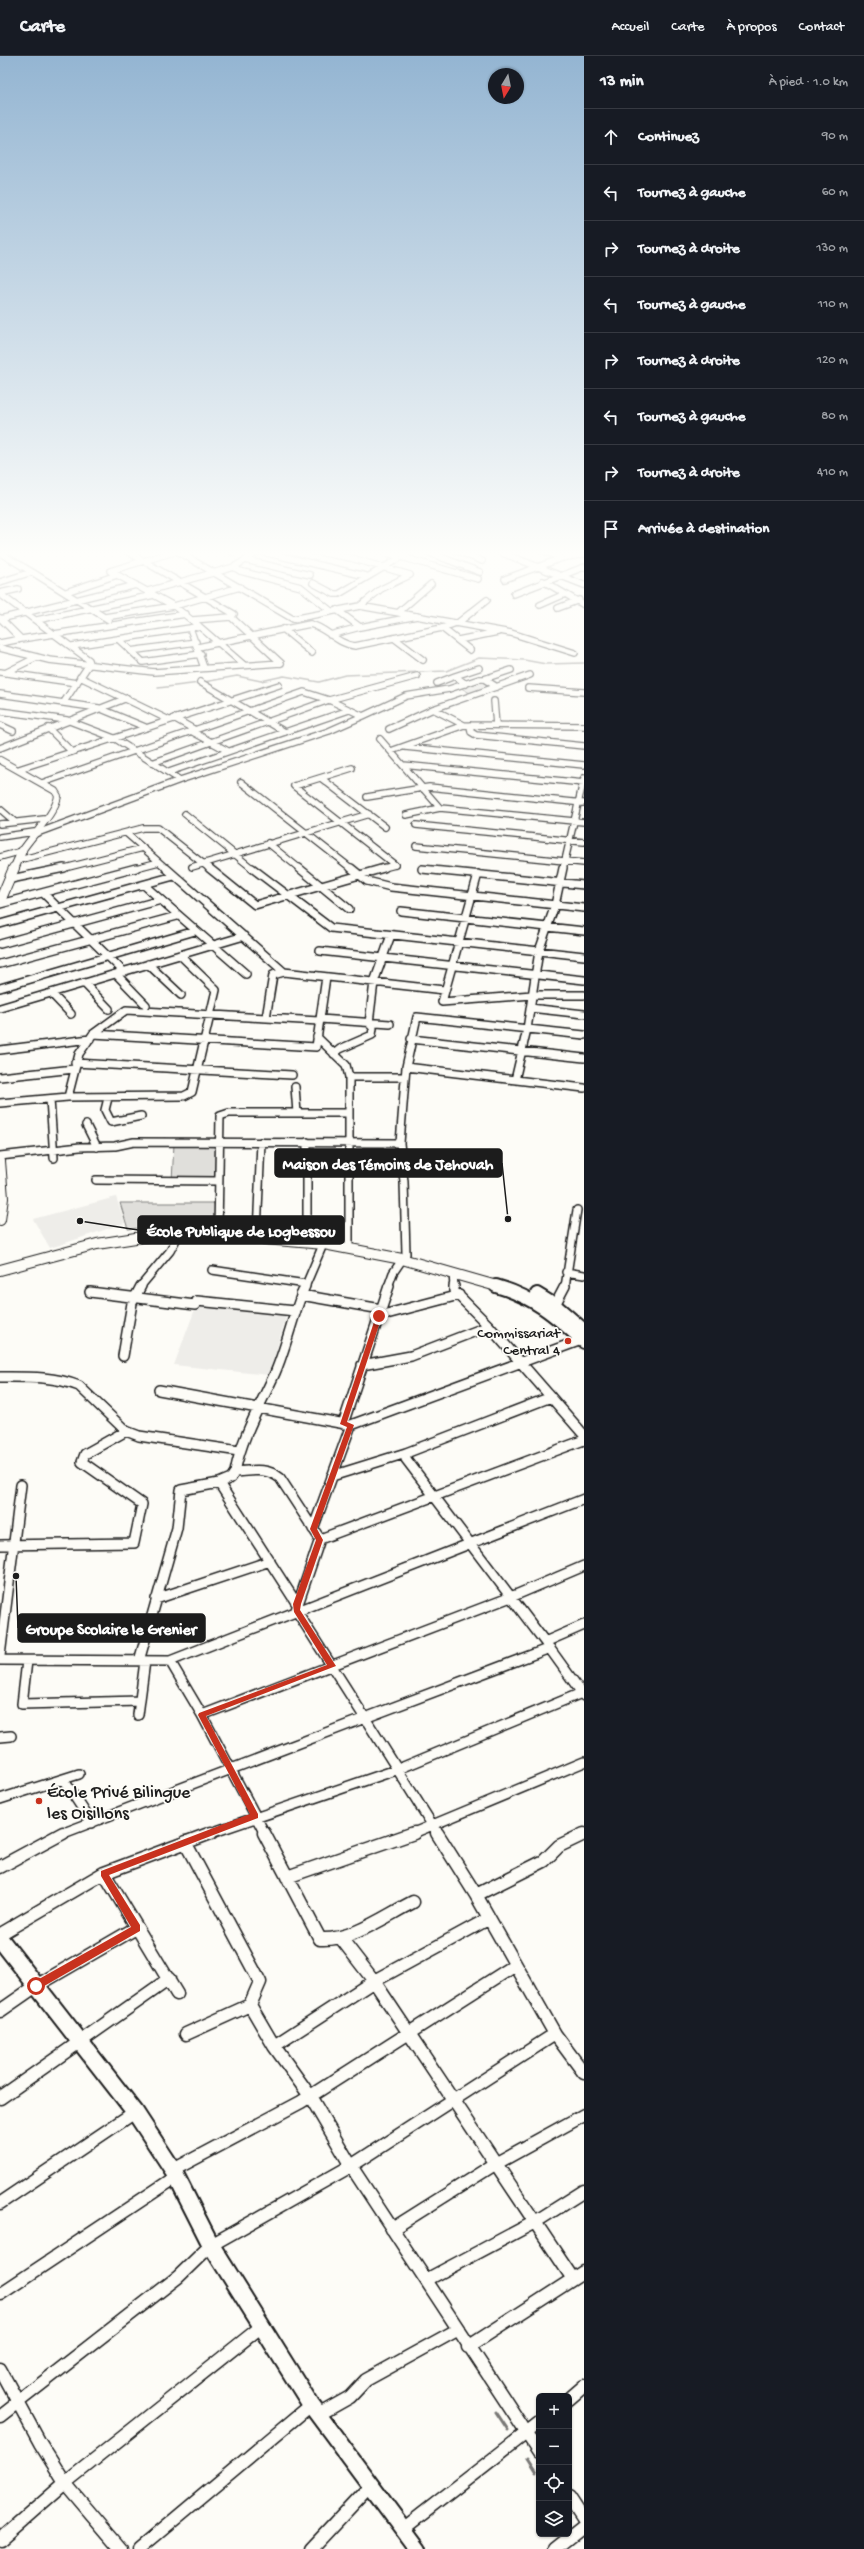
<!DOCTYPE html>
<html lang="fr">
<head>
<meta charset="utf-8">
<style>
	body { margin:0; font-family:"Gochi Hand",sans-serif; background:#20242c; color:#f1f3f6 }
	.controls { position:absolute; right:12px; bottom:12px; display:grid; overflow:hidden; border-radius:6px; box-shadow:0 1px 3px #0004 }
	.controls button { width:36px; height:36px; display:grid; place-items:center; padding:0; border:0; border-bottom:1px solid #363941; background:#171b24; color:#f1f3f6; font:20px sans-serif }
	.compass { position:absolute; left:488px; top:12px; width:36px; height:36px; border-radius:50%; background:#171b24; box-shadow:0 1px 3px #0004; rotate:190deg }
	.stop { position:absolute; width:12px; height:12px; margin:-9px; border:3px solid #c8321e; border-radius:50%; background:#fff }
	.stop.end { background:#c8321e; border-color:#fff; box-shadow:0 1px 4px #0008 }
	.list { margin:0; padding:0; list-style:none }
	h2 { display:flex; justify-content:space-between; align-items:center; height:52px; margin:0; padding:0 16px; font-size:17px }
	h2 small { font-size:13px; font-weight:400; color:#9ea1a6 }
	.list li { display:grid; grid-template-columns:26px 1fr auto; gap:12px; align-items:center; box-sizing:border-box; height:56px; padding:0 16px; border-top:1px solid #363941 }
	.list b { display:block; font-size:15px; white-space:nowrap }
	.list em { font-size:13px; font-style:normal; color:#9ea1a6 }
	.icon { flex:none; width:22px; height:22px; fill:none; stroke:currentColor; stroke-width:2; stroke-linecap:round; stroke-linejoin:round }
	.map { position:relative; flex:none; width:584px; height:2493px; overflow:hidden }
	header { display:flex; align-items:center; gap:24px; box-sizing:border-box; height:56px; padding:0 20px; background:#171b24; border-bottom:1px solid #363941 }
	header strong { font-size:19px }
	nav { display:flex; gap:22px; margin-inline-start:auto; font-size:14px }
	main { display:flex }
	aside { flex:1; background:#171b24 }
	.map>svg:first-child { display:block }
	.built { fill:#eeede9 }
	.green { fill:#e0dfdb; stroke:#7e7e7c }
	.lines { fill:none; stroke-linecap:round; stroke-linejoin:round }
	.stream-far1 { stroke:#797876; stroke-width:1.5 }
	.stream { stroke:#797876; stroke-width:3 }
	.minor-far3-casing { stroke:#1c1c1c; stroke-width:8 }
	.minor-far2-casing { stroke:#1c1c1c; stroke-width:10 }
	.minor-far1-casing { stroke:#1c1c1c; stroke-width:12 }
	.minor-casing { stroke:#1c1c1c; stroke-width:15 }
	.tertiary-casing { stroke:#1c1c1c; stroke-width:8 }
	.secondary-far3-casing { stroke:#1c1c1c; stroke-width:10 }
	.secondary-far2-casing { stroke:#1c1c1c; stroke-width:12 }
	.secondary-far1-casing { stroke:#1c1c1c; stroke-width:16 }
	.secondary-casing { stroke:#1c1c1c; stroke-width:20 }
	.minor-far3 { stroke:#fdfcf7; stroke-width:5.5 }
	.minor-far2 { stroke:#fdfcf7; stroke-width:7 }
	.minor-far1 { stroke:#fdfcf7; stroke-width:9 }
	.minor { stroke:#fdfcf7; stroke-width:12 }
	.tertiary { stroke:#fdfcf7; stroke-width:6 }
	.secondary-far3 { stroke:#fdfcf7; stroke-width:8 }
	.secondary-far2 { stroke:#fdfcf7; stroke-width:10 }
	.secondary-far1 { stroke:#fdfcf7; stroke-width:12 }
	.secondary { stroke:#fdfcf7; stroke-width:16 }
	.route { fill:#c8321e }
	.poi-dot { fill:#c8321e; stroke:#fdfcf7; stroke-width:1.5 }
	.labels { text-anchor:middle; stroke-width:3.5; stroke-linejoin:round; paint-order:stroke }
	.poi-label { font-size:15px; fill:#1c1c1c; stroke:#fdfcf7; text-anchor:end }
	.near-poi-label { font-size:18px; fill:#1c1c1c; stroke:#fdfcf7; text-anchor:start }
	.leader { fill:none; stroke:#1c1c1c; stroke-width:1.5 }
	.callout-dot { fill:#1c1c1c; stroke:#fdfcf7; stroke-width:1.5 }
	.callout { fill:#1c1c1c; stroke:#1c1c1c; stroke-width:1.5 }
	.callout-label { font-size:16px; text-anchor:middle; font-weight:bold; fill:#fff }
</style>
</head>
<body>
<header>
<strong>Carte</strong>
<nav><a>Accueil</a><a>Carte</a><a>À propos</a><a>Contact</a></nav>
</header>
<main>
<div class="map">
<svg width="584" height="2493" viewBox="0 0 584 2493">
	<rect width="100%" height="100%" fill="#fdfcf7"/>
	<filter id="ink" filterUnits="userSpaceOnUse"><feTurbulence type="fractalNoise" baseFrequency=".025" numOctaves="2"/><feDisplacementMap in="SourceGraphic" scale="8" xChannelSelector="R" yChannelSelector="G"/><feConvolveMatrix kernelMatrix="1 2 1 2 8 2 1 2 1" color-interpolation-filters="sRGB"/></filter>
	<g filter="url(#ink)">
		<path class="built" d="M116 1141 125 1167 50 1192 33 1163Z
			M197 1248 287 1258 269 1319 174 1309Z"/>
		<path class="green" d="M484 624 496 631 472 638 461 632Z
			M174 1088 216 1091 215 1126 172 1125Z
			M120 1147H214L217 1165H213V1170H166L128 1173Z"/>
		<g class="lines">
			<path class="stream-far1" d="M229 499 235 500
				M204 626 237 620 261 625 284 620 319 626 345 619 446 615 479 602 524 604 546 608 584 607
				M158 632 200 627"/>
			<path class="stream" d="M496 2356 508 2374
				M527 2402 536 2416"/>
			<defs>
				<path id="minor-far3" d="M125 494 234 558 231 561 281 607
					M182 494 177 495 293 563 360 550 381 533 410 519 351 502 308 494
					M377 494 478 523
					M422 494 480 516
					M455 494 482 505
					M495 494 584 529
					M541 494 562 502
					M177 495 110 515 174 550 199 570 190 572 204 612
					M259 495 366 520
					M0 497 32 516
					M245 504 310 519
					M234 511 240 515 301 531 331 555
					M505 523 562 502 584 498
					M543 525 584 549
					M0 526 32 516 109 564
					M313 527 334 538H339L413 494
					M148 535 234 511 261 494
					M66 536 117 519
					M0 537 18 533
					M0 538 89 604 90 607 64 646
					M514 538 584 511
					M540 549 565 538
					M360 550 511 577 575 597
					M558 552 579 544
					M337 554 360 571 417 560
					M400 555 431 528
					M105 561 174 550 240 531
					M0 562 21 583 186 558
					M0 563 136 529
					M37 564 154 539
					M192 564 231 561
					M199 570 244 609
					M442 572 470 594
					M283 573 312 597
					M330 579 360 571
					M394 582 423 604
					M118 583 143 606 201 598
					M458 584 498 576
					M0 587 21 583
					M72 590 190 572
					M198 591 310 568C327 572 337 588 355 590L442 572 459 566 487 544
					M0 592 49 604 154 616 281 607
					M130 595 196 586
					M0 616 77 627
					M5 617 37 601
					M80 621 169 664
					M484 623 511 614
					M200 626 285 676
					M437 627 455 620
					M466 628 455 620 479 612
					M528 632 584 636
					M0 638 99 652 145 671
					M494 645 496 669
					M433 653 464 669
					M0 655 67 664 114 682 180 724 32 779
					M174 662 195 674
					M0 669 13 675
					M470 669 471 676 476 679 584 690
					M48 672 72 696
					M389 673 433 653 530 619
					M191 675 228 695
					M380 683 440 752
					M405 691 584 709
					M0 692 127 642
					M391 695 464 669 584 670
					M152 707 329 644 363 660 406 640 449 633 479 623H484L497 631
					M403 709 584 727
					M19 713 279 629
					M169 716 349 654
					M321 722 385 771
					M180 724 329 675 363 660
					M241 726 352 813
					M42 727 304 636 329 644 417 620
					M294 730 395 809
					M294 730 352 712
					M367 741 429 731 583 747
					M0 753 15 766
					M185 758 253 813
					M406 759 440 752 584 766
					M0 768 44 763
					M416 769 584 786
					M126 777 167 813
					M0 781 34 776
					M268 787 300 813
					M416 790 584 807
					M0 801 22 795
					M19 804 143 772H158L210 813
					M192 811 369 758
					M61 813 143 792
					M132 813 159 806
					M380 813 395 809
					M422 813H424
					M563 813 584 722"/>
				<path id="minor-far2" d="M166 812 284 916
					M209 812 255 849 384 812
					M252 812 331 872 584 900
					M299 812 349 853
					M351 812 367 825 391 831 584 852
					M422 813 584 829
					M478 818 442 946 532 939H584
					M11 823 64 812
					M144 829 246 918
					M43 837 124 916
					M0 848 136 812
					M401 855 584 875
					M0 868 174 820
					M0 888 161 844
					M320 895 584 924
					M0 908 177 860
					M148 908 181 939
					M116 918 146 949
					M84 927 109 953
					M0 932 195 875
					M51 937 71 958
					M0 952 244 880
					M530 952 584 958
					M266 962 273 919 284 916 444 934
					M320 963 390 968
					M93 978 316 991 326 921
					M317 981 346 1009 349 1021V1187
					M411 983 584 1002
					M0 994 90 983
					M334 998 340 993 372 979 373 972 369 967 374 926 391 879
					M75 1007 292 1019
					M406 1011 584 1032
					M0 1021 74 1013
					M349 1021H405
					M515 1024 527 973 539 895 555 849 563 812
					M295 1031 297 1057
					M68 1041 79 998 93 978 126 954 319 965
					M108 1042 105 1054 111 1066 141 1060
					M50 1043 54 1102
					M0 1047 68 1041 184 1040 192 1036 216 934 180 899
					M86 1069 97 1091
					M307 1086V1182
					M0 1100 80 1091 115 1090 134 1086 400 1087
					M96 1124 218 1125
					M218 1174 220 1060 229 1057H349
					M257 1177 261 1086
					M212 1214 306 1228
					M566 1216 584 1219
					M453 1217 454 1231
					M140 1231 170 1195 179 1178
					M305 1231 325 1184
					M388 1231 393 1217 406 1198 404 1126 400 1087 406 1011 417 961 584 979
					M565 1231 577 1154"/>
				<path id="minor-far1" d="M454 1230V1235L489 1270 584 1379
					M90 1236 195 1249
					M301 1239 381 1253
					M197 1245 295 1255
					M555 1249 565 1230
					M379 1260 459 1239
					M123 1300 132 1247 141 1230
					M362 1309 411 1300 489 1270
					M0 1321C27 1321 53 1320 79 1330L126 1375 139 1380 239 1395
					M159 1334 351 1369 584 1283
					M343 1368 389 1230
					M406 1397V1403L545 1586
					M235 1416C242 1380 260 1350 275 1317 287 1289 293 1258 305 1230
					M332 1420 406 1397 551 1341
					M313 1473 351 1369
					M320 1483 296 1554 365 1662 550 1592
					M320 1483 584 1384
					M0 1489 134 1487 142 1448 82 1406 85 1398 126 1375
					M156 1543 270 1505
					M297 1548 219 1427 231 1422 235 1416C252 1415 266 1411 280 1422L320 1483
					M584 1569 545 1586 584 1640
					M0 1600 21 1429
					M0 1604 170 1605 584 1443
					M27 1605 22 1648 140 1645
					M139 1605 177 1472 181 1434 219 1427
					M170 1605 202 1659 265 1778
					M138 1659 145 1605
					M202 1659 511 1541 584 1510
					M0 1681 11 1680
					M63 1723 92 1767
					M0 1743 79 1718
					M61 1778 365 1662 438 1778
					M208 1778 396 1714 584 1636
					M411 1778 584 1706"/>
				<path id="minor" d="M264 1777 320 1883C352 1885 385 1860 413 1846
					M437 1777 476 1839 555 1978
					M185 1786 260 1926 250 1949 274 1990 310 2040 351 2110 539 2396
					M0 1811 63 1777
					M104 1817 177 1938
					M287 1821 414 1777
					M476 1839 544 1805 559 1790 584 1778
					M0 1878 104 1817 211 1777
					M340 1881 374 1925 573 2223
					M0 1955 36 1930 136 1872
					M186 1978 250 1949
					M274 1990 374 1925 488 1863
					M0 2042 169 1923
					M173 2114 301 2046 514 1910
					M0 2147 135 2056
					M392 2173 495 2108 584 2059
					M426 2224 535 2166 584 2135
					M0 2238 176 2121
					M468 2291 584 2216
					M0 2313 40 2387 65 2427 121 2493
					M569 2343 584 2330
					M318 2359 350 2341 366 2324 457 2274
					M0 2360 178 2221 211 2189 351 2110 555 1978 584 2017
					M569 2441 584 2464
					M403 2473 539 2367
					M0 2484 65 2427 262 2270
					M139 2493 311 2349
					M311 2493 370 2430
					M555 2493 584 2470"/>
				<path id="tertiary" d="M0 704 55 735 58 740C55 758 33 778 22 795"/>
				<path id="secondary-far3" d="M14 813 22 795"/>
				<path id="secondary-far2" d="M0 845 14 812
					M0 1105 3 1142 0 1164
					M0 1214 97 1188 155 1179H218L324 1188 402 1203 500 1231"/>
				<path id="secondary-far1" d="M496 1230C534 1241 556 1260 584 1286
					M537 1238 555 1249 584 1274"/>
				<path id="secondary" d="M0 1883 135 2056 173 2114 211 2189 311 2349 418 2493"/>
			</defs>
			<use href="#minor-far3" class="minor-far3-casing"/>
			<use href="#minor-far2" class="minor-far2-casing"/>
			<use href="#minor-far1" class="minor-far1-casing"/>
			<use href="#minor" class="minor-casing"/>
			<use href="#tertiary" class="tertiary-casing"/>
			<use href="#secondary-far3" class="secondary-far3-casing"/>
			<use href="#secondary-far2" class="secondary-far2-casing"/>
			<use href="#secondary-far1" class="secondary-far1-casing"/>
			<use href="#secondary" class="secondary-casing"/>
			<use href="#minor-far3" class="minor-far3"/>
			<use href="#minor-far2" class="minor-far2"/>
			<use href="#minor-far1" class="minor-far1"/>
			<use href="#minor" class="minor"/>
			<use href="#tertiary" class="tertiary"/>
			<use href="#secondary-far3" class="secondary-far3"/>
			<use href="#secondary-far2" class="secondary-far2"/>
			<use href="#secondary-far1" class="secondary-far1"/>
			<use href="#secondary" class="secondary"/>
		</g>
	</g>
	<linearGradient id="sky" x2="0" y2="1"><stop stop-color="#94b5d2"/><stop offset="0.59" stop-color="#fefefb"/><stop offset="1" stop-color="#fefefb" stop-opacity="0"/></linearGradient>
	<rect width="584" height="843" fill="url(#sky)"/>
	<path class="route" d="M379 1258 382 1260 347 1366 354 1369 317 1473 323 1484 301 1548 300 1554 336 1610 206 1660 258 1758V1762L109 1819 140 1869V1875L39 1933H32V1927L131 1871 101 1820V1815L250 1758 198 1659 199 1657 327 1609 294 1556 293 1548 316 1484 310 1473 347 1371 340 1368 376 1260Z"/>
	<g class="poi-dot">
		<circle cx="568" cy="1285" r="4"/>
		<circle cx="39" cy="1745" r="4"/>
	</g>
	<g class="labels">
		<g class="poi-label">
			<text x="560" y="1281">Commissariat<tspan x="560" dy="17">Central 4</tspan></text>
		</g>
		<g class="near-poi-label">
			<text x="47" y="1741">École Privé Bilingue<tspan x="47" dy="21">les Oisillons</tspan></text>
		</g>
	</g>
	<path class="leader" d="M508 1163L502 1107M80 1165L138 1174M16 1520L18 1572"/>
	<g class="callout-dot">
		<circle cx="508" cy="1163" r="4"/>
		<circle cx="80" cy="1165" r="4"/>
		<circle cx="16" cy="1520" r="4"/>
	</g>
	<g class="callout">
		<rect x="275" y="1093" width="227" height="28" rx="4"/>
		<rect x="138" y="1160" width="206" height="28" rx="4"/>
		<rect x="18" y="1558" width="187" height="28" rx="4"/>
	</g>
	<g class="callout-label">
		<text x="388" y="1113">Maison des Témoins de Jehovah</text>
		<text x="241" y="1180">École Publique de Logbessou</text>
		<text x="111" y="1578">Groupe Scolaire le Grenier</text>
	</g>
</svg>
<div class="controls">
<button>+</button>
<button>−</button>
<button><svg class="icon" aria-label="locate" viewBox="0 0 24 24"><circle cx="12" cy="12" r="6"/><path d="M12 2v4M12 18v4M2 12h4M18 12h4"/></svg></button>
<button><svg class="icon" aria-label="layers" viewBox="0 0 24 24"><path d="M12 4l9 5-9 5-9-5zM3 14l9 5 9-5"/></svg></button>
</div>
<svg class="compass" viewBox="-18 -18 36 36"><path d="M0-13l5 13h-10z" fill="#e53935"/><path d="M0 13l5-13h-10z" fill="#9ea1a6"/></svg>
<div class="stop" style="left:36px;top:1930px"></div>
<div class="stop end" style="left:379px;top:1260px"></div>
</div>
<aside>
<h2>13 min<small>À pied · 1.0 km</small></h2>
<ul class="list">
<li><svg class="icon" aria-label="ahead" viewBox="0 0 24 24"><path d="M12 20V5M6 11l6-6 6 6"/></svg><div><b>Continuez</b></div><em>90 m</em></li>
<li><svg class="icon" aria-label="left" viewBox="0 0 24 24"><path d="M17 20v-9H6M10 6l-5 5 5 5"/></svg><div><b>Tournez à gauche</b></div><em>60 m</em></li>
<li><svg class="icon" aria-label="right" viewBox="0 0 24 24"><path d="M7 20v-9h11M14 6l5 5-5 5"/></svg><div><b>Tournez à droite</b></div><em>130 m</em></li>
<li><svg class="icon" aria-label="left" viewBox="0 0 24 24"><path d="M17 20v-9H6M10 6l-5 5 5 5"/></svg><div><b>Tournez à gauche</b></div><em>110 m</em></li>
<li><svg class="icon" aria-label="right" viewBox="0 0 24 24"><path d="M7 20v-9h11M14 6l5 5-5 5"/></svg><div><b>Tournez à droite</b></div><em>120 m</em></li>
<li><svg class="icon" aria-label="left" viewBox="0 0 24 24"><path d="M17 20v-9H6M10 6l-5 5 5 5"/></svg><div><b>Tournez à gauche</b></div><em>80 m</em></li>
<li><svg class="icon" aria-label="right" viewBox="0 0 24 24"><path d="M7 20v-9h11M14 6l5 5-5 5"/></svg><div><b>Tournez à droite</b></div><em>410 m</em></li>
<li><svg class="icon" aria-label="arrive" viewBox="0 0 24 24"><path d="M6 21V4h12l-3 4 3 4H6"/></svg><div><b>Arrivée à destination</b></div></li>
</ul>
</aside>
</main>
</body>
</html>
